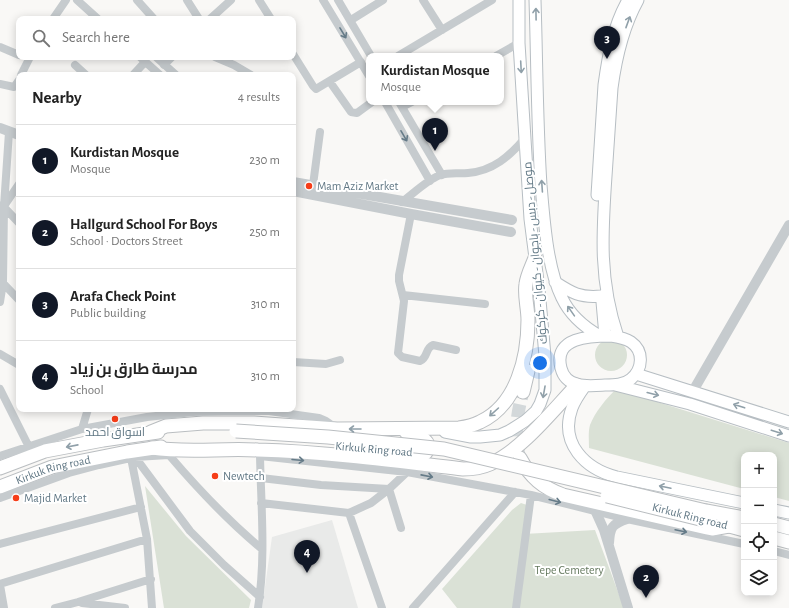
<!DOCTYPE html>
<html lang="en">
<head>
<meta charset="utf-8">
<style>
	body { margin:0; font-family:"Alegreya Sans",Cairo,sans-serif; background:#f6f6f6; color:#222 }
	.controls { position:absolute; right:12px; bottom:12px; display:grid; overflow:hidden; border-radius:8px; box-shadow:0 2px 10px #0003 }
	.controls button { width:36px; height:36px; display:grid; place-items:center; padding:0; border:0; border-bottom:1px solid #e0e0e0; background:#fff; color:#222; font:20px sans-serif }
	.you { position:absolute; left:540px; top:363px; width:14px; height:14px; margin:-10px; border:3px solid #fff; border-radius:50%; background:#1a73e8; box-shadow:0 0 0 6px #1a73e833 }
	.badge { display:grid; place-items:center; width:26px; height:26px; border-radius:50%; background:#111827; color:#fff; font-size:13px; font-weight:700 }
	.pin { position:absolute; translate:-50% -33px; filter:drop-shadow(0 1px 2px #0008) }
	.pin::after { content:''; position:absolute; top:21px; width:14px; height:12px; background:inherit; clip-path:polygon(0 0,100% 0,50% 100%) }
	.popup { position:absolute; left:366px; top:53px; width:138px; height:52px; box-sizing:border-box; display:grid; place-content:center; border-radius:8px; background:#fff; filter:drop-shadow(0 1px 3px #0005); font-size:13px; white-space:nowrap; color:#767676 }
	.popup b { font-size:15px; color:#222 }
	.popup::after { content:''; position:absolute; left:50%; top:100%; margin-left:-8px; border:8px solid transparent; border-top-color:#fff }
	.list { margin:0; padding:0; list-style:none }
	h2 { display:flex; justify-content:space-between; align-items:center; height:52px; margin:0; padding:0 16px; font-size:17px }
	h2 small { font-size:13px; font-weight:400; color:#767676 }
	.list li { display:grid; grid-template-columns:26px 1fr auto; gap:12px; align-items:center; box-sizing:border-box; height:72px; padding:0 16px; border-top:1px solid #e0e0e0 }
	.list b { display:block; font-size:15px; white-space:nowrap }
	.list p { margin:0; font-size:13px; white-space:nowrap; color:#767676 }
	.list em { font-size:13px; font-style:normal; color:#767676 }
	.icon { flex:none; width:22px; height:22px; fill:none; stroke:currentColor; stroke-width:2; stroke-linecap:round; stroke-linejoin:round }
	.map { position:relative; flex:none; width:789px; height:608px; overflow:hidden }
	.search { position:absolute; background:#fff; box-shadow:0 2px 10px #0003; left:16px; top:16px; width:280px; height:44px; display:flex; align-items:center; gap:10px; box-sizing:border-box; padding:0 14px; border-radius:8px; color:#767676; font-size:15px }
	.panel { position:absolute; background:#fff; box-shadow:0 2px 10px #0003; left:16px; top:72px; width:280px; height:340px; border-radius:8px }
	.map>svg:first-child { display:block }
	.built { fill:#e9eae9 }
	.green { fill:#dae1d6 }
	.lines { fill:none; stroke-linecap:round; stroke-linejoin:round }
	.trunk-tunnel { stroke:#d3d8da; stroke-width:13; stroke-dasharray:13 6; stroke-linecap:butt }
	.secondary-casing { stroke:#b7bec3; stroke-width:13 }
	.trunk-casing { stroke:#babec1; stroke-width:15 }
	.minor { stroke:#c6cbce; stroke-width:8 }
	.tertiary { stroke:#c6cbce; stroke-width:10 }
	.secondary { stroke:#fff; stroke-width:11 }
	.trunk { stroke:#fff; stroke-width:13 }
	.trunk-bridge-casing { stroke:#babec1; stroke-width:15; stroke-linecap:butt }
	.trunk-bridge { stroke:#fff; stroke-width:13 }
	.oneway { stroke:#90a0a9 }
	.oneway2 { stroke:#657b88 }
	.poi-dot { fill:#f63d18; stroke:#fff; stroke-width:1.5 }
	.labels { text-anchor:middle; stroke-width:4; stroke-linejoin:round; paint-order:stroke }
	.poi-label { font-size:12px; fill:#607784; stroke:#fff; text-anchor:start }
	.street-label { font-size:12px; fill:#607784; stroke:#fff }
	.park-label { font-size:12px; fill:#667a60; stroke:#fff }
</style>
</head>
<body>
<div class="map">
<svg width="789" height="608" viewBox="0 0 789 608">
	<rect width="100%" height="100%" fill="#f9f8f6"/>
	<path class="built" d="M332 520 358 608H262L272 537Z"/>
	<path class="green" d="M595 355a16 16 0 1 1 32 0a16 16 0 1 1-32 0Z
		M616 389 789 443V501L774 497V455H744V489L589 448C589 441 588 432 590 425 595 412 606 399 616 389Z
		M145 486 186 536 251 600 249 608H164Z
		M521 503 527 505 524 534 595 530 624 608H457L442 589 512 510Z"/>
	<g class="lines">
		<path class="trunk-tunnel" d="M519 455C514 434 517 413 523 392"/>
		<defs>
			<path id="secondary" d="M535 0C537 62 537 123 541 185 544 219 547 268 562 298 570 315 584 327 600 336
				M597 195 604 85C608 56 613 26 628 0
				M555 282C572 293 580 298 601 296
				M602 302 605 336
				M611 336C618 337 625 338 631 342 644 351 643 369 631 379 624 385 614 385 605 385 589 386 566 389 561 368 553 337 590 336 611 336Z
				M618 337C599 281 602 234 606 176 608 147 610 117 612 88 616 58 623 27 638 0
				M636 374 789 422
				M615 385 690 404 789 436
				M585 386C580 393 575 400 572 408 559 443 585 469 617 477L744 503
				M445 432 471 437H480L500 435 509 431 525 421 536 411 540 404 545 390V356L539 289 530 219 519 43V0
				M774 510 789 513"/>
			<g id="trunk">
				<path d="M523 392 528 371"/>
				<path d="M151 432 166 426 203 423H254L337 429 459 428C466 427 474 425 480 422 517 405 528 357 528 320 528 308 524 295 526 284 527 275 532 266 535 258"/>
				<path d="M406 432C434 437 437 456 407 460"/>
				<path d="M152 448C187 453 223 448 258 450 326 452 395 461 463 469 472 469 481 468 490 464 522 450 553 410 577 385"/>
				<path d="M520 458C530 477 543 488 563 495L707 528 712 529 729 526"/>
				<path d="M0 468 45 451 103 440 158 432"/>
				<path id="s1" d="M0 487 52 467 127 452 161 447"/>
				<path d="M706 511 744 518"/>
				<path d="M722 524 744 530"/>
				<path d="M774 524 789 528"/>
				<path d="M774 538 789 542"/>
			</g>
		</defs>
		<use href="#secondary" class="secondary-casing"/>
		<use href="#trunk" class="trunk-casing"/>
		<path class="minor" d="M77 0 98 19
			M137 0 154 19
			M187 0 199 19
			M259 0 271 19
			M323 0 369 76
			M338 0 371 56
			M423 0 442 30
			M53 19 66 0
			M210 19 231 0
			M351 20 383 0
			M0 47 19 55
			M293 54 313 86 316 89 361 62
			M398 56 492 0
			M496 56 519 43
			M140 57 160 75
			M156 57 176 75
			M215 57 234 65 251 75
			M75 65 86 75
			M164 65 172 57
			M21 75 30 57
			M133 75 145 62
			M330 82 351 112 357 113 372 102
			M0 84 14 87 19 80
			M385 102 430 181
			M399 102 442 175
			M402 107 412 102
			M313 185 320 132
			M402 202C414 193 427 180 440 175 450 172 459 174 468 173 493 171 510 156 525 138
			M2 205 19 223
			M4 206 19 184
			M411 214 399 275V281L404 301 398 353 402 357 420 361C428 358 425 348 433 345L456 350
			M0 280 19 300
			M403 295 485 304
			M0 302 3 283 4 206 9 132
			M0 354 19 365
			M293 362 326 364 340 360
			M0 389 29 447
			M82 429 88 409
			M169 455C198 489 227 520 262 549
			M0 456 82 429 147 417 193 412 224 411H269L319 418 326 421 336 428
			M260 456 407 472 531 495 627 519 744 544
			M135 457 190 531 224 565 260 597
			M131 458 147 539 152 608
			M261 478 321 485 389 489 401 528
			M0 498 69 473 99 465 135 457 169 455
			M261 503 349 513 371 503 389 489 407 472
			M349 513 382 608
			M0 544 141 507
			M774 551 789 555
			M0 584 147 539
			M0 585 4 608
			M82 603 125 608
			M55 608 78 602 151 579
			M258 608C266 558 261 506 260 456
			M413 608 515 492
			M516 608 531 495"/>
		<path class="tertiary" d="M0 128 19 135
			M293 182 512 220
			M293 191 411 214 511 232
			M693 391 789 225
			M595 510 604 530 628 608
			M609 543C610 527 612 524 627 519"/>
		<use href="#secondary" class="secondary"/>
		<use href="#trunk" class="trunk"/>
		<defs>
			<path id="trunk-bridge" d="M236 431 328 437 444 449 706 511
				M607 496 704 520"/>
		</defs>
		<use href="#trunk-bridge" class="trunk-bridge-casing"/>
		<use href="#trunk-bridge" class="trunk-bridge"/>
	</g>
	<defs><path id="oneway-shaft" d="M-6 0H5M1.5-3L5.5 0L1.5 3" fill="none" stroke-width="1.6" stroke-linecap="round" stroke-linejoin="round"/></defs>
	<g class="oneway">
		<use href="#oneway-shaft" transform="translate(536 14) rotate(-91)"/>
		<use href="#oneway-shaft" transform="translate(628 22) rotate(-70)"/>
		<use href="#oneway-shaft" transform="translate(521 67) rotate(87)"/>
		<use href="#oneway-shaft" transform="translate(542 186) rotate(-94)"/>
		<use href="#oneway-shaft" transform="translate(571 311) rotate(-125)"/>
		<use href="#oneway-shaft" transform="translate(544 392) rotate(100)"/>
		<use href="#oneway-shaft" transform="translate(653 394) rotate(14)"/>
		<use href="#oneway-shaft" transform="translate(739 406) rotate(-162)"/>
		<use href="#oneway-shaft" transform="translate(494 412) rotate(138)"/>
		<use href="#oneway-shaft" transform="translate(355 429) rotate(180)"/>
		<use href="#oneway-shaft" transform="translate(777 432) rotate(18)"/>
		<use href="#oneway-shaft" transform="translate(72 446) rotate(169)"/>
		<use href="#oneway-shaft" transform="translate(665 487) rotate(-168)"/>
	</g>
	<g class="oneway2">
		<use href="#oneway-shaft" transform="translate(343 33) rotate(59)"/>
		<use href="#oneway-shaft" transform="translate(404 136) rotate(60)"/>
		<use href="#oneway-shaft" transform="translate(298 460) rotate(5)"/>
		<use href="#oneway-shaft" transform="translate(427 476) rotate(11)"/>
		<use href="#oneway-shaft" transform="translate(555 501) rotate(14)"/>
		<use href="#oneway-shaft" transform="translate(681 531) rotate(12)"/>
	</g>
	<g class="poi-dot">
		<circle cx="309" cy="186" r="4"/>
		<circle cx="115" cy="419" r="4"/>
		<circle cx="215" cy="476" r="4"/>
		<circle cx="16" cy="498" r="4"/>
	</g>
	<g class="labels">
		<g class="poi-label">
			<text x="317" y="190">Mam Aziz Market</text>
			<text x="115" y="436" text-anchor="middle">اسواق احمد</text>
			<text x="223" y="480">Newtech</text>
			<text x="24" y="502">Majid Market</text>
		</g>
		<g class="street-label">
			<text transform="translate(535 253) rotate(-95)" y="4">موصل - دبس - باجوان - كيوان - كركوك</text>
			<text transform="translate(374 449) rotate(5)" y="4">Kirkuk Ring road</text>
			<text dy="4" stroke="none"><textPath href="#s1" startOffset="56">Kirkuk Ring road</textPath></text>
			<text transform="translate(690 516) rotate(14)" y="4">Kirkuk Ring road</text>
		</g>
		<g class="park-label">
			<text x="569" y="574">Tepe Cemetery</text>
		</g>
	</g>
</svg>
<div class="controls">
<button>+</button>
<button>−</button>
<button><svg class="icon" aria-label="locate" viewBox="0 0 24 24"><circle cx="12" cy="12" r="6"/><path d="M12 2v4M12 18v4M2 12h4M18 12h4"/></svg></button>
<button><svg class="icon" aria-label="layers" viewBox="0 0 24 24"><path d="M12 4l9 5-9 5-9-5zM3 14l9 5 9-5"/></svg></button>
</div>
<div class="you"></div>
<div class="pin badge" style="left:435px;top:151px">1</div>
<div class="popup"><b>Kurdistan Mosque</b>Mosque</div>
<div class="pin badge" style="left:646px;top:598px">2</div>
<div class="pin badge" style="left:607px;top:59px">3</div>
<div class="pin badge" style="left:307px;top:573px">4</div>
<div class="search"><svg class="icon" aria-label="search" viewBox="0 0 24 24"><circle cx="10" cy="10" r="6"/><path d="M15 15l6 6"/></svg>Search here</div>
<section class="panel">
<h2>Nearby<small>4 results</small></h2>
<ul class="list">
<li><span class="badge">1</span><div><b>Kurdistan Mosque</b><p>Mosque</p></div><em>230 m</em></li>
<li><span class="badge">2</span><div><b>Hallgurd School For Boys</b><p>School · Doctors Street</p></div><em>250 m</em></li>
<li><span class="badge">3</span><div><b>Arafa Check Point</b><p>Public building</p></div><em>310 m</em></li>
<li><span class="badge">4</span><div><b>مدرسة طارق بن زياد</b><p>School</p></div><em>310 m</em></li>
</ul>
</section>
</div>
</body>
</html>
